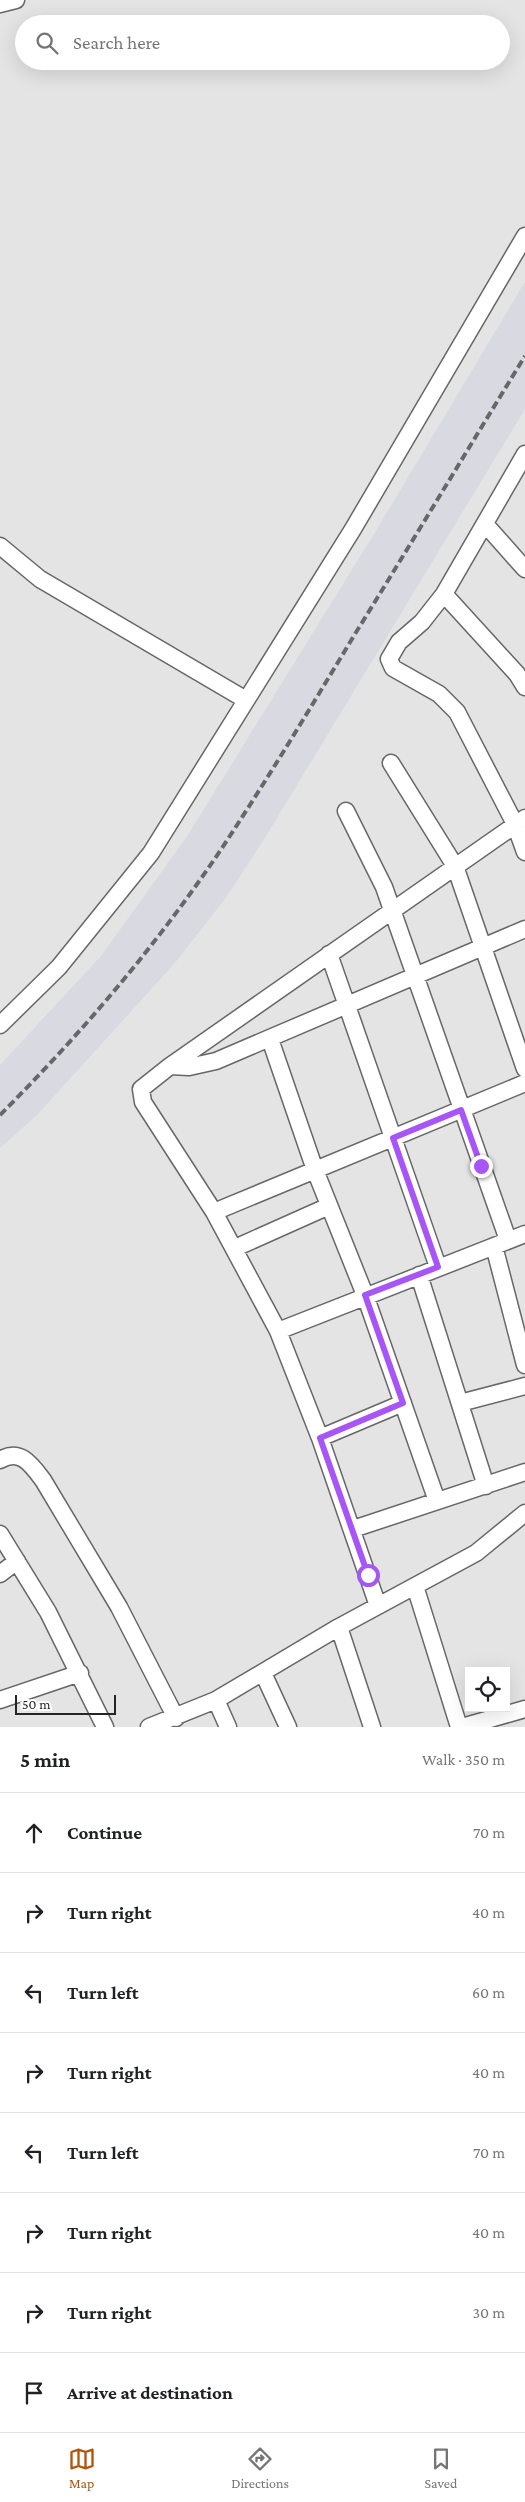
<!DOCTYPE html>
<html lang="en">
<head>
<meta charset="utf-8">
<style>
	body { margin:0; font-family:"Crimson Pro",serif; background:#f6f6f6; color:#202124 }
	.controls { position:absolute; right:15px; bottom:15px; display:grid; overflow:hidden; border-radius:0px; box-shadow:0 5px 20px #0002 }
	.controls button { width:45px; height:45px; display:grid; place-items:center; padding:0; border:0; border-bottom:1px solid #e0e0e0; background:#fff; color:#202124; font:25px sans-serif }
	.scale { position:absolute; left:15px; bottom:12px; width:101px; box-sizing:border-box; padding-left:5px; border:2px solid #252525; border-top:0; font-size:14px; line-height:18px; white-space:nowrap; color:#252525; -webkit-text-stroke:4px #fff; paint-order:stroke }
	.stop { position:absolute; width:15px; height:15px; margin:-11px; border:4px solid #a855f7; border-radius:50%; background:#fff }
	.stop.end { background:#a855f7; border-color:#fff; box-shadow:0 1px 5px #0008 }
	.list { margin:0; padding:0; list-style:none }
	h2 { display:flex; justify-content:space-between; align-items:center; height:65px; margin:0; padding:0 20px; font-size:21px }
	h2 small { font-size:16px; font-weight:400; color:#757577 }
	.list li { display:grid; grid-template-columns:32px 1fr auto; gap:15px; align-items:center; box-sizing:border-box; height:80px; padding:0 20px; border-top:1px solid #e0e0e0 }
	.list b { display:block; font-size:19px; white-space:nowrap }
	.list em { font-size:16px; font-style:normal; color:#757577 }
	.icon { flex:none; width:28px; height:28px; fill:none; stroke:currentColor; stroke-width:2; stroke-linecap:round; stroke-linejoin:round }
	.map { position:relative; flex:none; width:525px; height:1727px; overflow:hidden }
	.search { position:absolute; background:#fff; box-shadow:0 5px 20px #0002; left:15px; right:15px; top:15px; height:55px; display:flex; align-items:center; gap:12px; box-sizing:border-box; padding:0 18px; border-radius:28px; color:#757577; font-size:19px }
	.sheet { height:705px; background:#fff }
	nav { display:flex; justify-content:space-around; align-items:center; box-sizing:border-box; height:70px; border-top:1px solid #e0e0e0; background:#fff; font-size:14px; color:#757577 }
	nav a { display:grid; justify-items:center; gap:2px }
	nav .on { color:#b45309 }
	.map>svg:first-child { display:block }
	.built { fill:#d8d9e1 }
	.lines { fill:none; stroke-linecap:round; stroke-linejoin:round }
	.minor-casing { stroke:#666767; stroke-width:19 }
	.minor { stroke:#fff; stroke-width:16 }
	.rail { stroke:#676768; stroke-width:4; stroke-dasharray:8 4; stroke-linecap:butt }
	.route { stroke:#a855f7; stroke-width:6 }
</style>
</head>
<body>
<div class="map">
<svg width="525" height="1727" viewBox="0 0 525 1727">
	<rect width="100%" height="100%" fill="#e4e4e5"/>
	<path class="built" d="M525 282V409L263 841 225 899 174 964 37 1115 0 1148V1065L101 956 186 838 374 534Z"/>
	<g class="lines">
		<defs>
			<path id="minor" d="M0 4 16 0
				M525 454 444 594 422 622 399 642 389 659 393 668 439 694 457 712 515 824 525 852
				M485 524 525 569
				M0 546 40 579 246 700
				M444 594 517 674 525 687
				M391 763 455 866 525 1069
				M346 811 384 887 508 1240
				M329 954 438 1267
				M0 1025 59 967 151 853 353 529 525 236
				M270 1039 315 1170 365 1295 437 1501
				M170 1066 189 1067 216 1061 525 929
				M214 1212 525 1083
				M494 1246 525 1365
				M235 1248 329 1206
				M419 1275 486 1486
				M278 1331 525 1234
				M460 1403 525 1386
				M320 1438 403 1403
				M0 1460C20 1448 31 1464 43 1480L119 1607 176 1718
				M353 1529 525 1472
				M0 1534 48 1612 105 1727
				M0 1574 17 1561
				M415 1586 459 1727
				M378 1606 320 1438 278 1331 214 1212 143 1102 141 1089 170 1066 525 818
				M339 1627 372 1727
				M263 1673 288 1727
				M0 1700 80 1673
				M216 1700 228 1727
				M149 1727 216 1700 339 1627 476 1553 525 1513
				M462 1727 525 1709"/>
		</defs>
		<use href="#minor" class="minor-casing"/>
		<use href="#minor" class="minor"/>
		<path class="rail" d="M0 1115C81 1034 156 946 220 851 267 780 311 707 355 634 412 542 468 449 525 356"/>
	</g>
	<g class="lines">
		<path class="route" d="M368 1575 320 1438 403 1403 365 1295 438 1267 393 1138 461 1110 481 1166"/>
	</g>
</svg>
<div class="controls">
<button><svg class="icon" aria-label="locate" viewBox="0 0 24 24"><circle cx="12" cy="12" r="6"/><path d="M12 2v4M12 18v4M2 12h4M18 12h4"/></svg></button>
</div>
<div class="scale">50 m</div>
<div class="stop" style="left:368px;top:1575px"></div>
<div class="stop end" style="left:481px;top:1166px"></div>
<div class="search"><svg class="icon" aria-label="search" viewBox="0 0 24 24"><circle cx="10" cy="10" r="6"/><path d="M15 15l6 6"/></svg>Search here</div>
</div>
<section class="sheet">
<h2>5 min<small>Walk · 350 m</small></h2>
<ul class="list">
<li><svg class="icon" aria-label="ahead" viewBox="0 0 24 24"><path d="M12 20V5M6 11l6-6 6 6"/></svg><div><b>Continue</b></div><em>70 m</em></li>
<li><svg class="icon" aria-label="right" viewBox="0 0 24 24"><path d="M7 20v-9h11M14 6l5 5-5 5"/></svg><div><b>Turn right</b></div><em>40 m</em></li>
<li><svg class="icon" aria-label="left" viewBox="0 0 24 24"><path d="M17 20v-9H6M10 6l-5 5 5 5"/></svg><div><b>Turn left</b></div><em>60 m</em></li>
<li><svg class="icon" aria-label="right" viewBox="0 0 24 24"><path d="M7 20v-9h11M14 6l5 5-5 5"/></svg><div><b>Turn right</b></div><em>40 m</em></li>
<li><svg class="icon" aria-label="left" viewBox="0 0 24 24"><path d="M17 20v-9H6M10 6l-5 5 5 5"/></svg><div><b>Turn left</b></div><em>70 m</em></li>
<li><svg class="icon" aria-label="right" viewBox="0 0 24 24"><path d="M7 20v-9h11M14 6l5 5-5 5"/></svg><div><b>Turn right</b></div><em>40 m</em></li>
<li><svg class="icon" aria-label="right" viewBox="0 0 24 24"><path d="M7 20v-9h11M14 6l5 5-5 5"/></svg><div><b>Turn right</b></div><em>30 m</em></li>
<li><svg class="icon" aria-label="arrive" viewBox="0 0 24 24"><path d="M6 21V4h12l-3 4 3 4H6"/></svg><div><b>Arrive at destination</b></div></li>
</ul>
</section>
<nav>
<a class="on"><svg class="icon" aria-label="map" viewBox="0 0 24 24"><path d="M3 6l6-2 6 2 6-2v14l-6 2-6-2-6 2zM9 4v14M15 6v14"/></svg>Map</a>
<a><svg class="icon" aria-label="directions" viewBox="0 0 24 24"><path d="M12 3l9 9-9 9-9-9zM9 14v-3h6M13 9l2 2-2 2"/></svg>Directions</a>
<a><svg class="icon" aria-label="saved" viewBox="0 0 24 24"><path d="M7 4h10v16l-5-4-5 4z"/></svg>Saved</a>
</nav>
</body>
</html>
